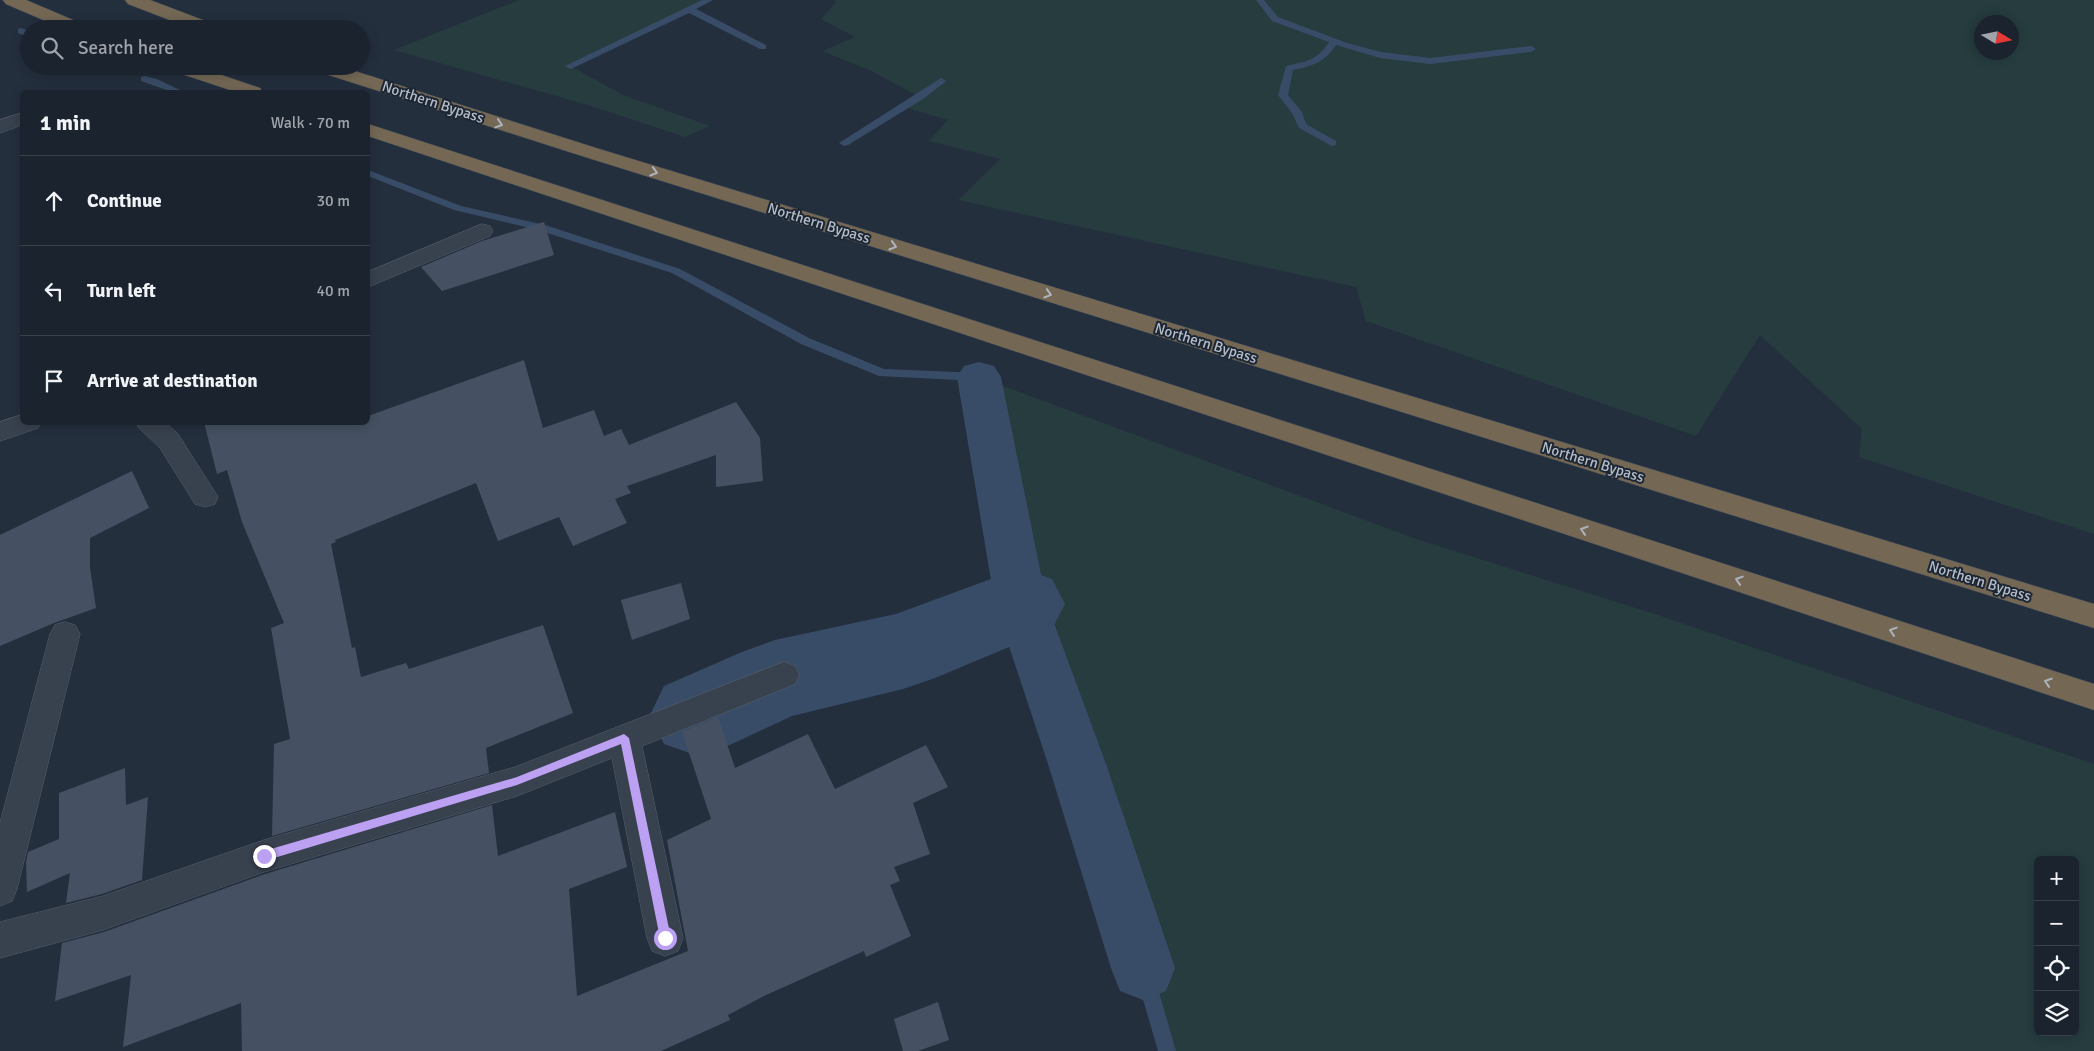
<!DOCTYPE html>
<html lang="en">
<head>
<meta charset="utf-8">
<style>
	body { margin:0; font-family:Signika,sans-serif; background:#242b36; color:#f1f3f6 }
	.controls { position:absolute; right:15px; bottom:15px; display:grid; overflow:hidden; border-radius:8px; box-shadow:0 2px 12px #0003 }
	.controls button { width:45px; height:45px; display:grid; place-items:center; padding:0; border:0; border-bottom:1px solid #39404a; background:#1b232e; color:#f1f3f6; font:25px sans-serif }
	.compass { position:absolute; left:1974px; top:15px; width:45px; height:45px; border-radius:50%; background:#1b232e; box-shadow:0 2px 12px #0003; rotate:100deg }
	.stop { position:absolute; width:15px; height:15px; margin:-11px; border:4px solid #bca0f2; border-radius:50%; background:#fff }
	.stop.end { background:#bca0f2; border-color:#fff; box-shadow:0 1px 5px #0008 }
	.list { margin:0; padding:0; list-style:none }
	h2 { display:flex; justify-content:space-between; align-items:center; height:65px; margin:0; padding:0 20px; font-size:21px }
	h2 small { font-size:16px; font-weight:400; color:#a0a4aa }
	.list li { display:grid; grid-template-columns:32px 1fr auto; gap:15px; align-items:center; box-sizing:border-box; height:90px; padding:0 20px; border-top:1px solid #39404a }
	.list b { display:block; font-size:19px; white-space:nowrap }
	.list em { font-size:16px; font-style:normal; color:#a0a4aa }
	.icon { flex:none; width:28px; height:28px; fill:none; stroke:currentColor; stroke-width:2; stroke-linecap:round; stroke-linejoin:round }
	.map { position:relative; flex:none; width:2094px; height:1051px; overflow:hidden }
	.search { position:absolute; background:#1b232e; box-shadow:0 2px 12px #0003; left:20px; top:20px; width:350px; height:55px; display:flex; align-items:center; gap:12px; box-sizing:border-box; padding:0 18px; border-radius:28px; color:#a0a4aa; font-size:19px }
	.panel { position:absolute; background:#1b232e; box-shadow:0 2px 12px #0003; left:20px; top:90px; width:350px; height:335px; border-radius:8px }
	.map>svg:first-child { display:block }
	.green { fill:#263c3f; fill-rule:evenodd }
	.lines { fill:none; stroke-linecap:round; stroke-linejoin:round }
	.stream { fill:#394c67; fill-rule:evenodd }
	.canal { fill:#394c67; fill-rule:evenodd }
	.river { fill:#394c67; fill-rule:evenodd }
	.building { fill:#455162 }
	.minor-casing { stroke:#565f6c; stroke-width:1 }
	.motorway-casing { stroke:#434c59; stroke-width:1 }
	.minor { fill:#38414e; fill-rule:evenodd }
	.motorway { fill:#746855; fill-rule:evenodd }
	.oneway { stroke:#aeb4bd }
	.route { fill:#bca0f2 }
	.labels { text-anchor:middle; stroke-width:4; stroke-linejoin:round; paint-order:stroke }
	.street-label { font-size:15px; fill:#b4bcc9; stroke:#1d2633 }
</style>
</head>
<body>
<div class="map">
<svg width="2094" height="1051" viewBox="0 0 2094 1051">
	<rect width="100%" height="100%" fill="#242f3e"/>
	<path class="green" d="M519 0H709L570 66 623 95 710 126 685 137 588 105 394 50Z
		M833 0H2094V534L1859 457 1862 429 1760 335 1696 436 1366 321 1356 287 958 200 1000 159 929 141 948 120 907 108 920 97 869 70 822 51 855 37 821 19 836 2ZM1982 22H2012V52H1982Z
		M979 377 1419 540 1658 615 2094 764V1051H1167L1143 968 1077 764ZM2038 860H2075V1032H2038Z"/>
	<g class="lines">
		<path class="stream" d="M702 0H713L696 9 766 45V49H760L689 13 573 68 570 69 565 66Z
			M1256 0H1264L1278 17 1347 43 1381 52 1430 58 1531 46 1536 49 1531 52 1430 64 1380 58 1336 45C1325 62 1313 66 1293 70L1288 95 1302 112 1306 124 1336 141V145L1332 146 1299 128 1292 113 1278 95 1286 66C1305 62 1318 60 1329 42L1272 21Z
			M21 28 29 31V37L18 33V29Z
			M144 76 157 79 184 92H172L141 81V77Z
			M941 78 946 81 944 83 923 99 848 145 844 146 839 143Z
			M368 170 461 206 545 225 680 269 809 338 884 369 979 373 985 377 979 381 879 376 801 344 672 273 538 230 454 210 368 176Z
			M1143 959 1149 962 1152 968 1176 1051H1158L1134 968 1137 962Z"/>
		<path class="canal" d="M979 362 994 366 1001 377 1047 604 1106 764 1175 968 1166 991 1143 1000 1120 991 1111 968 1048 764 995 604 957 377 964 366Z"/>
		<path class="river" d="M1021 568 1052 579 1065 604 1052 629 935 678 903 689 792 716 732 744 698 756 664 744 650 715 664 686 742 652 775 640 896 614Z"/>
	</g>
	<path class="building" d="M544 222 554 255 442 291 421 267 482 241Z
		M524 360 543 428 594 410 604 436 621 429 629 445 736 402 760 438 763 481 716 487V455L627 486 631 493 615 499 627 523 573 546 559 517 498 541 476 483 335 540 336 542 331 544 352 648 355 647 361 677 406 663 409 669 543 625 573 713 486 748 489 773 272 836 274 744 290 739 271 628 284 623 242 522 227 470 217 474 204 422H368V416Z
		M132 471 149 508 90 538V568L96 608 54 623 0 646V535Z
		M681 583 690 619 632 640 621 600Z
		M718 717 735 768 808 734 835 789 926 745 948 787 913 803 930 854 894 867 900 881 890 885 911 936 866 957 864 951 764 996 728 1015 730 1020 661 1051H242L241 1003 123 1047 131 975 55 1001 62 943 104 932 265 874 492 805 498 856 615 812 627 867 569 889 577 996 688 951 667 840 711 819 682 732Z
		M125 768 126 805 148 797 142 880 102 894 66 903 70 873 27 892 26 862 28 852 59 839V793Z
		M938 1002 949 1040 918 1051H903L894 1019Z"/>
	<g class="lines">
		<defs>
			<path id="minor" d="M22 113V125L0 133V120Z
				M482 224 490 226 493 231 490 236 368 287V272Z
				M22 415V422H41L38 428 0 441V422Z
				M136 422H165L178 434 218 497 215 504 205 507 195 504 160 448 139 428Z
				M65 622 75 625 80 634 17 889 12 901 0 906V823L50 634 55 625Z
				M784 662 795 666 799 675 795 684 642 746 683 938 678 951 665 956 652 951 647 938 612 758 517 796 264 872 103 930 0 958V922L103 896 264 840 515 767Z"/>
			<path id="motorway" d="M3 0H26L85 25 88 29H64L6 4Z
				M125 0H150L216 25 219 29H193L128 4Z
				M167 66H195L260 88 262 92H236L170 70Z
				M310 66H339L596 148 2094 604V628L582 156 313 70Z
				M368 124 2094 684V710L368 136Z"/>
		</defs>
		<use href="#minor" class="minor-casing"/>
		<use href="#motorway" class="motorway-casing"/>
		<use href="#minor" class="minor"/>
		<use href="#motorway" class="motorway"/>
	</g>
	<defs><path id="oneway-chevron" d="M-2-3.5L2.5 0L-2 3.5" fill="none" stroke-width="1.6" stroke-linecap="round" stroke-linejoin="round" transform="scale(1.25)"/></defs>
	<g class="oneway">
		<use href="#oneway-chevron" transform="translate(499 124) rotate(18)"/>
		<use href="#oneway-chevron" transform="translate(654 172) rotate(17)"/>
		<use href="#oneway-chevron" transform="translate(893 246) rotate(17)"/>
		<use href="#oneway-chevron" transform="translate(1048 294) rotate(17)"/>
		<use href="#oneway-chevron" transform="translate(1584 530) rotate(-162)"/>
		<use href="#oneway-chevron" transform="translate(1739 580) rotate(-162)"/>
		<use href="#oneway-chevron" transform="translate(1893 631) rotate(-162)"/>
		<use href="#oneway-chevron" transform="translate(2048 682) rotate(-162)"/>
	</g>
	<path class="route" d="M624 734 629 738 671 938 669 942 665 943 662 942 660 938 621 744 517 785 264 861 259 856 264 851 517 777Z"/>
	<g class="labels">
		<g class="street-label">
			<text transform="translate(433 102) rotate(18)" y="5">Northern Bypass</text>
			<text transform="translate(819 223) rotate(17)" y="5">Northern Bypass</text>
			<text transform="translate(1206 343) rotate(17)" y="5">Northern Bypass</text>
			<text transform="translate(1593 462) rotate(17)" y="5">Northern Bypass</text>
			<text transform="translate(1980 581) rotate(17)" y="5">Northern Bypass</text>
		</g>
	</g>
</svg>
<div class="controls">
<button>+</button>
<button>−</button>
<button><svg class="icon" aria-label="locate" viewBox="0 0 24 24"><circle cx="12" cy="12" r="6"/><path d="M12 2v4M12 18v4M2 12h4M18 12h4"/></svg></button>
<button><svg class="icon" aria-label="layers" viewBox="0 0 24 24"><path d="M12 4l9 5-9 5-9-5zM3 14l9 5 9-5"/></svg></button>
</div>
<svg class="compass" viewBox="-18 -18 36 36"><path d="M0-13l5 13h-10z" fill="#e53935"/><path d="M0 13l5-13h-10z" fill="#a0a4aa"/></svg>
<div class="stop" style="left:665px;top:938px"></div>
<div class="stop end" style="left:264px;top:856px"></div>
<div class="search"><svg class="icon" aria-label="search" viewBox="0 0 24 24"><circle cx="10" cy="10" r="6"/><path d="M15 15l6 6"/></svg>Search here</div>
<section class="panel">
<h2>1 min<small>Walk · 70 m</small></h2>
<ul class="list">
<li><svg class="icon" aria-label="ahead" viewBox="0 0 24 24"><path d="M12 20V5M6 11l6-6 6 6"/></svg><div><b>Continue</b></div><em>30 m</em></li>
<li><svg class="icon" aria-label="left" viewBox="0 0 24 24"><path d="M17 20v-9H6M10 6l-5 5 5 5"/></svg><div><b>Turn left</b></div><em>40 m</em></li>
<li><svg class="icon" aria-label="arrive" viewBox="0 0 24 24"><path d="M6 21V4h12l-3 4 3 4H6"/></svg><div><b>Arrive at destination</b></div></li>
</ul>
</section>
</div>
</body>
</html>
